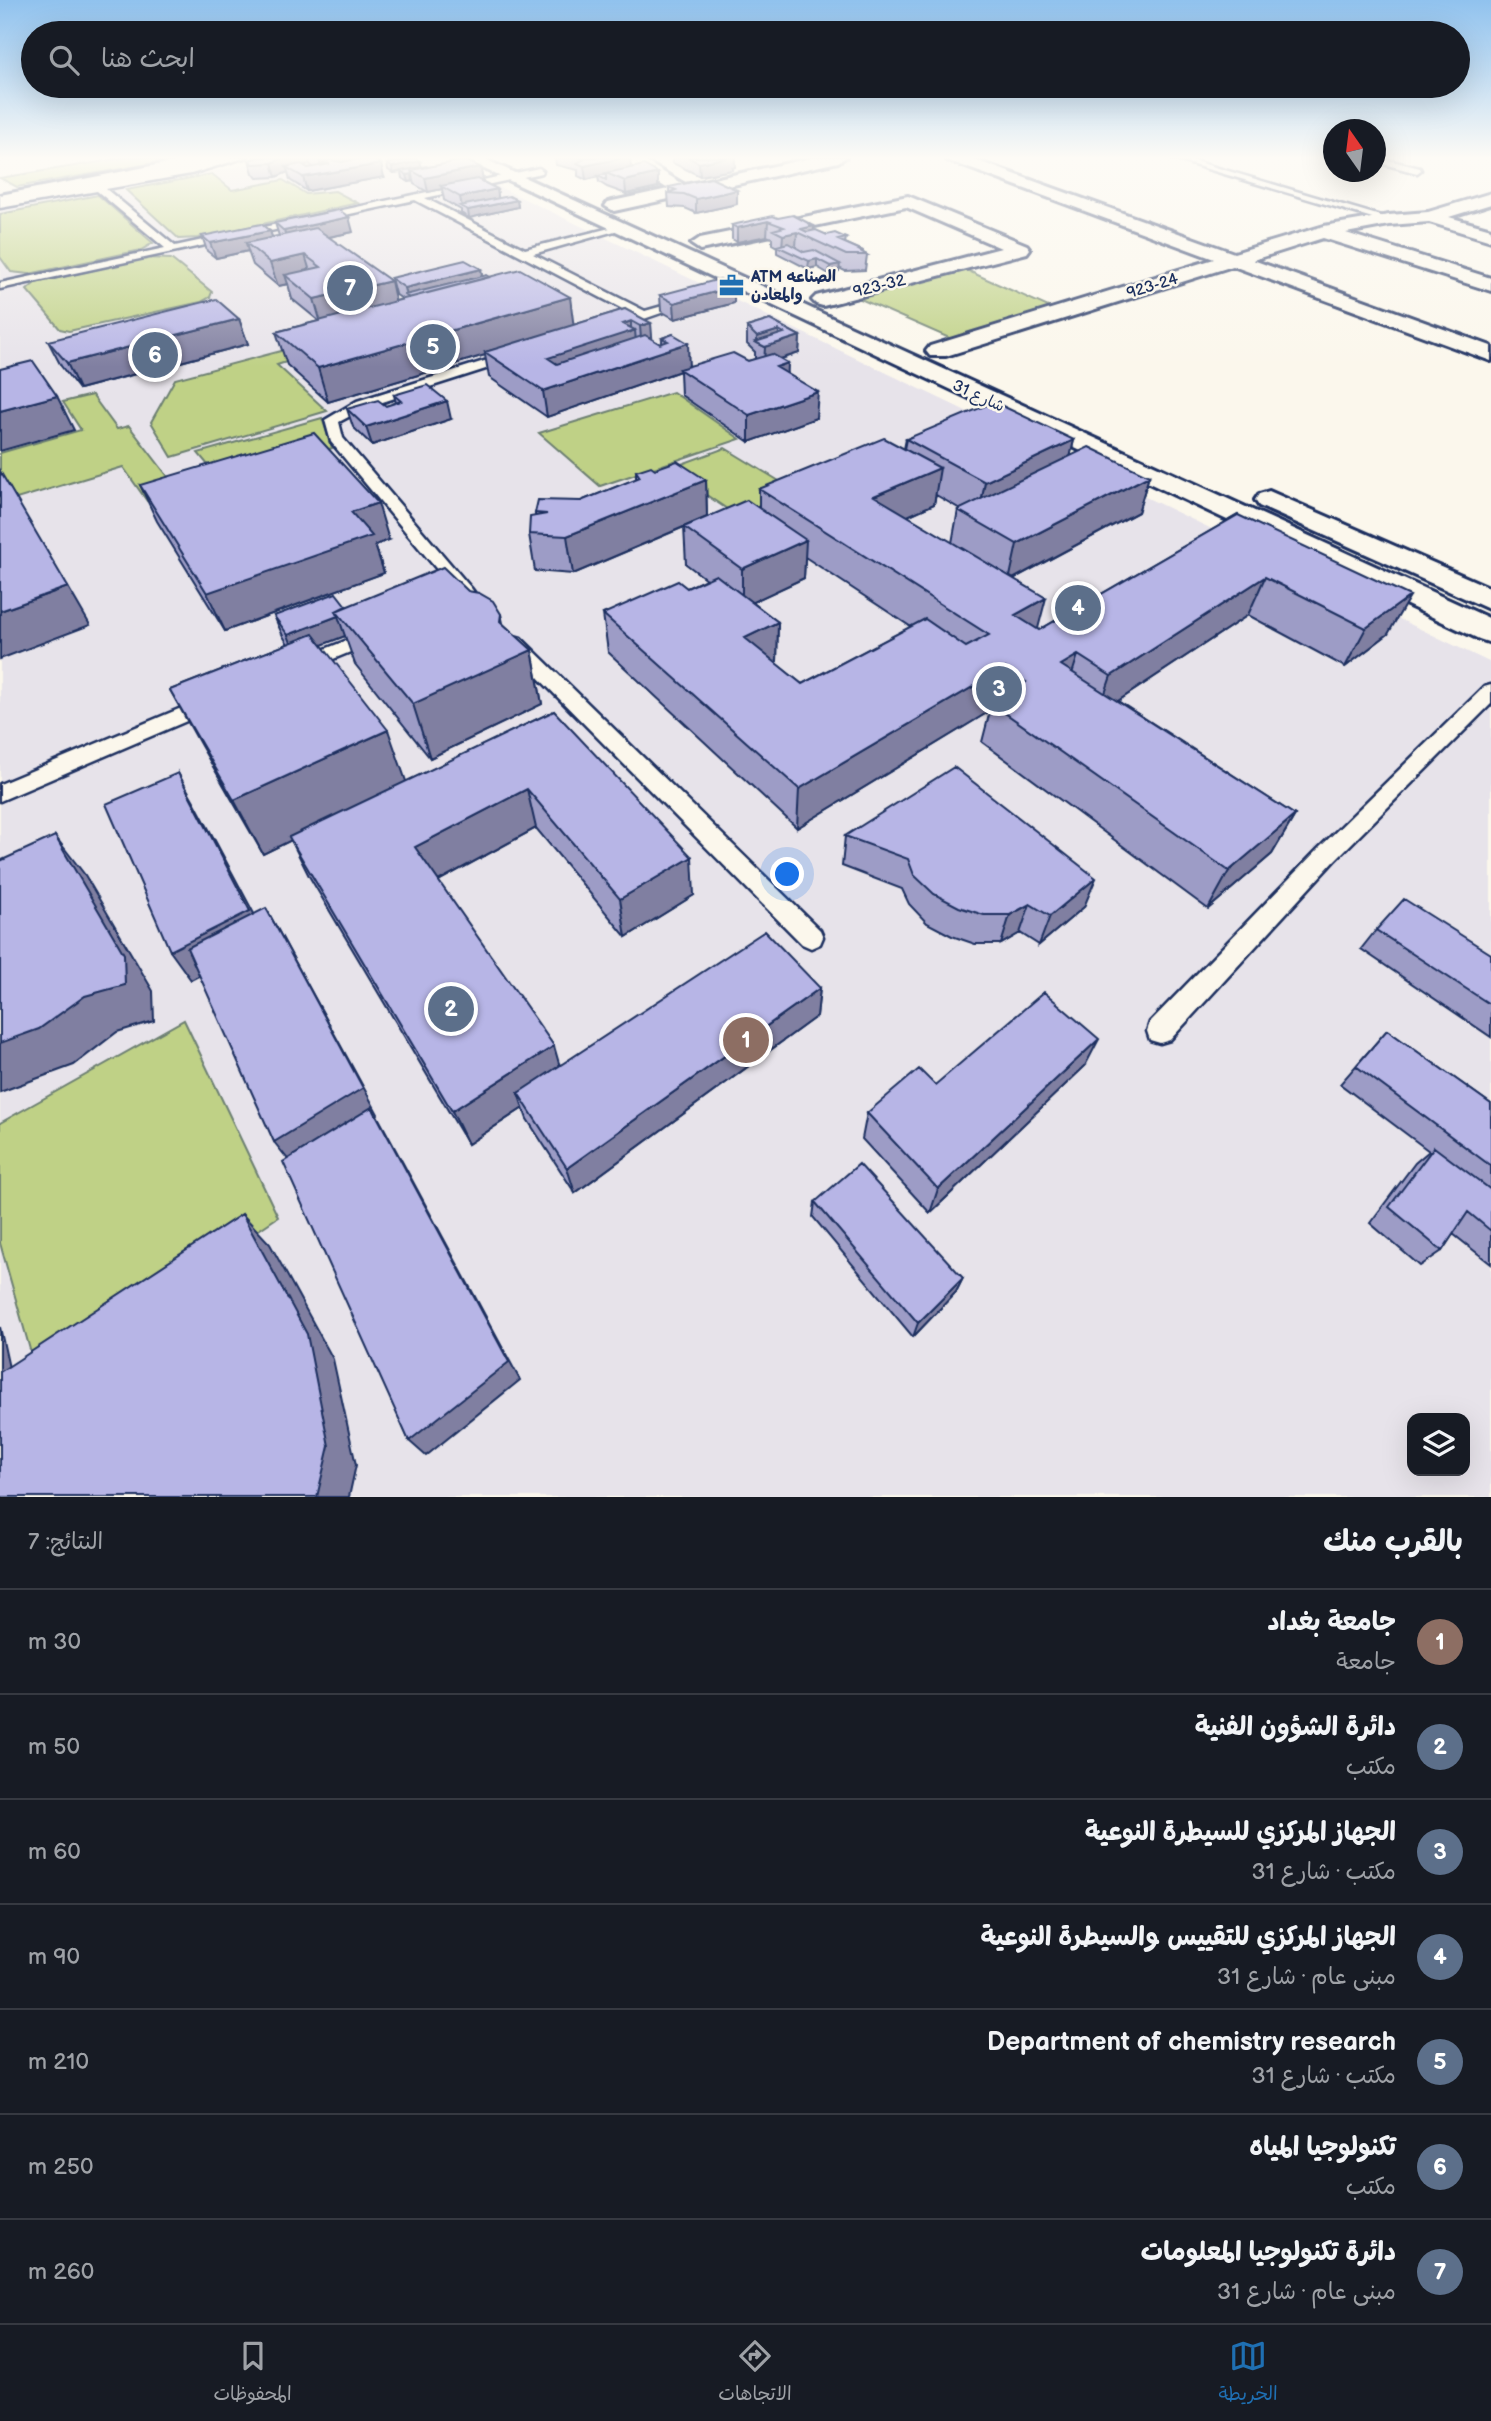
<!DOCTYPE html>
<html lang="ar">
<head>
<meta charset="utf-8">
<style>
	body { margin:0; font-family:"Balsamiq Sans","Playpen Sans Arabic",sans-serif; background:#20242c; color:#f1f3f6; direction:rtl }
	.controls { position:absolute; right:21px; bottom:21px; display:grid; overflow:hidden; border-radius:14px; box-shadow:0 7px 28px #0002 }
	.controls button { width:63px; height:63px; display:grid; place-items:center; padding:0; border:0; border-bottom:2px solid #363941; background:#171b24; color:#f1f3f6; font:35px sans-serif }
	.compass { position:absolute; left:1323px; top:119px; width:63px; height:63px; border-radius:50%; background:#171b24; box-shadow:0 7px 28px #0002; rotate:346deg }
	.you { position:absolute; left:788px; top:875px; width:24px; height:24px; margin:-18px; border:5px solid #fff; border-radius:50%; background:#1a73e8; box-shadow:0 0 0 10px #1a73e833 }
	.badge { display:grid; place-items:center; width:46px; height:46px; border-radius:50%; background:#1f6fb2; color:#fff; font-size:23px; font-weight:700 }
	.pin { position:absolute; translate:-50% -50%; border:4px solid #fff; box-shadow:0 2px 7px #0006 }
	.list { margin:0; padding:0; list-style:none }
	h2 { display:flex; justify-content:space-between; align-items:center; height:91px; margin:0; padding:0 28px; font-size:30px }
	h2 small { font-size:23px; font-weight:400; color:#9ea1a6 }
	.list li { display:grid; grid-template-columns:46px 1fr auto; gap:21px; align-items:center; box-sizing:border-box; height:105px; padding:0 28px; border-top:2px solid #363941 }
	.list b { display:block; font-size:26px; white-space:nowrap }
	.list p { margin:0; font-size:23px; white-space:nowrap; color:#9ea1a6 }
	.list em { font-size:23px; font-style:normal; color:#9ea1a6 }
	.icon { flex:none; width:38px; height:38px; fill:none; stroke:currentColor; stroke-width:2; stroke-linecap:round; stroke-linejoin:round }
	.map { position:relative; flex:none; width:1491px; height:1497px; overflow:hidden; direction:ltr }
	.search { position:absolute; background:#171b24; box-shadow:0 7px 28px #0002; left:21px; right:21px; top:21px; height:77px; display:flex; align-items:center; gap:18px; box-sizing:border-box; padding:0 24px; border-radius:38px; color:#9ea1a6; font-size:26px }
	.sheet { height:826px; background:#171b24 }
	nav { display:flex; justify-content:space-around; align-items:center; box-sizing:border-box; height:98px; border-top:2px solid #363941; background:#171b24; font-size:19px; color:#9ea1a6 }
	nav a { display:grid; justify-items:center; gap:4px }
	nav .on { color:#1f6fb2 }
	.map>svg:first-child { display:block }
	.built { fill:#e7e3ea; fill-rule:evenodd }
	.green { fill:#bfd186; stroke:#6d8072; stroke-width:2 }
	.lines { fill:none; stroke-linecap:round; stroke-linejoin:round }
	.lane-casing { stroke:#1b2f5e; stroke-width:5 }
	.street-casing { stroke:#1b2f5e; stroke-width:6 }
	.secondary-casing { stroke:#1b2f5e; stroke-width:6 }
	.path { stroke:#1b2f5e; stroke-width:2; stroke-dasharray:1 2.5; stroke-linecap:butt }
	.lane { fill:#fbf7ec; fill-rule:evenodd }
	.street { fill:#fbf7ec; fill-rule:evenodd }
	.secondary { fill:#fbf7ec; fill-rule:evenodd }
	.wall { fill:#9d9cc6; stroke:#1b2f5e; stroke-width:2; fill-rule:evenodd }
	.shaded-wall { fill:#807fa1; stroke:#1b2f5e; stroke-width:2 }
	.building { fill:#b7b5e6; stroke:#1b2f5e; stroke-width:2 }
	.labels { text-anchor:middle; stroke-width:5; stroke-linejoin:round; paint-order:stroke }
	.far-poi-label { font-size:16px; font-weight:bold; fill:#1b2f5e; stroke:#fbf7ec; text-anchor:start }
	.far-street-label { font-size:16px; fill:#1b2f5e; stroke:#fbf7ec }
</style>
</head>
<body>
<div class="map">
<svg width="1491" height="1497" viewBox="0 0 1491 1497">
	<rect width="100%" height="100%" fill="#fbf7ec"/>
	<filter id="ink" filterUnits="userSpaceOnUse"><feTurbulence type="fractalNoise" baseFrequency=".0143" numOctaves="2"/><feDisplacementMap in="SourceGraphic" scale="14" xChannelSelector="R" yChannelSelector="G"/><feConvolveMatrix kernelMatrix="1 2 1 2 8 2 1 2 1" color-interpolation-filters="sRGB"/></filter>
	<g filter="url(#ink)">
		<path class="built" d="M292 157H437L1491 663V1497H0V210ZM1412 1418H1465V1471H1412Z"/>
		<path class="green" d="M130 157H189L17 187 0 178Z
			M212 174 232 190 283 180 306 194 335 191 358 203 198 238 179 239 126 190Z
			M98 195 153 243 141 250 29 274 11 272 0 257V214Z
			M147 258 171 259 212 292 210 297 201 302 69 331 60 329 27 290 35 283Z
			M962 268 1053 309 956 341 849 294Z
			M311 343 320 351 277 365 327 411 172 457 151 422 175 379Z
			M673 392 740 439 600 486 539 433Z
			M92 395 117 429 129 426 179 491 147 501 123 467 0 504V453L81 430 63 402Z
			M322 418 332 448 311 455 232 494 198 453Z
			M725 448 794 490 736 515 668 469Z
			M184 1020 278 1217 38 1378 0 1243V1123Z"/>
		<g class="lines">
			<defs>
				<path id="lane" d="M233 157H247L191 174 106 189 175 246 539 168 543 171 542 173 425 198 525 249 622 225V229L533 254 645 311 687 299 693 302 618 328H610V322L634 315 415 200 0 289V283L165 248 97 191 0 208V202L190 168Z
					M1167 157H1181L1394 220 1386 222Z
					M1376 157 1420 168 1421 170 1417 173 1376 162Z
					M513 352 519 356 517 359 367 407 339 422 343 438 471 588 474 592 465 597 459 596 331 442 325 420 357 401Z
					M375 629 382 631 384 635 382 639 309 669H295L292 665 295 661Z
					M514 636 521 638 820 930 823 937 820 944 811 948 802 944 507 646 505 642 507 638Z
					M1491 685V704L1334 861 1170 1040 1160 1043 1150 1040 1147 1031 1150 1022 1318 849 1484 687Z
					M210 696 217 698 220 703 217 708 0 801V784Z"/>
				<path id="street" d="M619 157H638L685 185 816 157H846L838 162 614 211 605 206 608 202 668 189Z
					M944 157H967L1234 253 1324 226 1389 215 1428 212 1491 193V204L1449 217 1491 229V241L1429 222 1389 225 1346 233 1491 278V291L1323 238 1253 260 1491 346V361L1233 266 946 356H930L926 351 930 346 1214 259 947 160Z
					M908 196 1027 245 1030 249 1027 253 823 306 816 304 812 300 816 296 1001 248 906 207 700 250 691 244 700 238Z"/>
				<path id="secondary" d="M198 157H232L224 162 0 205V195Z
					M459 157H480L1491 619V643L1479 639Z
					M1269 491 1491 588V610L1259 506 1255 500 1259 494Z"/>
			</defs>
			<use href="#lane" class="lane-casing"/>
			<use href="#street" class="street-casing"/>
			<use href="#secondary" class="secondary-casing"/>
			<path class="path" d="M0 160 17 157"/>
			<use href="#lane" class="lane"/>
			<use href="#street" class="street"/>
			<use href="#secondary" class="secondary"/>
		</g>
		<path class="wall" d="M258 157H360L384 177 307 191 290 180 288 172 276 177 257 178 253 173 249 160ZM310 164 313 167 308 168 303 165Z
			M555 157H630V168L658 187 626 194 607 187 599 182 598 177 586 180 578 176V170L556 165Z
			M673 157H735V167L732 168V170L700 176 673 163Z
			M387 164 421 167H480L483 180 481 181 497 189 498 198 517 200 518 207 469 218 461 213V210L444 200 442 189 428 192 414 184 413 181 409 182 402 178 401 172 393 173 388 170Z
			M669 187 737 204 696 213 685 208 669 207 668 193 669 192Z
			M778 218 827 235 846 238 845 243 863 251V253L867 255 865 270 845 271 839 268V271L829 274 817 267 808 269 777 253V247L772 244V238L767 236 737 242 732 239V225Z
			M275 223 353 232 329 237 396 301 402 299 395 294 391 278 481 269 482 276 574 325 625 309 652 339 660 344 662 343V338L673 334 689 366 748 361 755 359V352L747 344V327L770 320 800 336 799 353 781 359 788 374 816 418 749 442 681 395 680 371 547 417 489 377 485 355 328 402 287 365 276 332 319 321 292 299 288 284 278 286 253 265 248 251 216 258 207 251 202 236 270 231 272 237 279 236Z
			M660 295 734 303 675 319 661 311Z
			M239 319 248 344 79 389 61 366 48 341Z
			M394 395 451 419 372 445 353 427 347 409 386 406 396 403Z
			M906 439 1074 440 1070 456 1149 476 1138 512 1013 579 1038 629 1039 630 1238 515 1388 634 1345 667 1248 615 1118 701 1295 815 1272 854 1208 909 982 742 990 711 797 828 608 652 603 614 687 588 706 579 686 564 684 527 573 574 535 571 529 534 535 516V513L581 501 636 479V471L655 469 706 480 707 517 759 508V489L904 449ZM936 495 960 509 958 510 952 543 907 516 934 504ZM805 557 911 627 802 684 774 662 777 661 778 622 752 602 804 578Z
			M140 485 389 540 375 545 384 573 225 631 157 521Z
			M346 606 503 624 532 650 542 704 430 758 355 664 345 636 321 645 406 782 554 711 694 895 626 937 536 828 438 881 560 1065 820 988 817 1016 575 1193 527 1119 523 1108 468 1144 309 876 291 840 263 854 200 744 170 690 288 644 283 636 274 616Z
			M845 836 1084 907 1039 945 1020 933 1001 944H975L952 936 927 923 909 904 902 889 842 866Z
			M1376 930 1491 954V1037L1361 949Z
			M1387 1030 1491 1104V1264L1453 1234 1442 1251 1420 1266 1370 1223 1415 1163 1429 1151 1340 1084Z
			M1085 1066 930 1213 862 1139 867 1113 935 1085Z
			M815 1202 963 1278 956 1292 913 1337 813 1217Z"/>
		<path class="shaded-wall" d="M277 157H308L310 164 289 168 286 167 288 172 276 177 272 163Z
			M315 157H360L361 165 330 164 322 162 324 172 322 173 319 160Z
			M627 157H630L631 170 606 173 600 177 598 176V177L586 180 584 166Z
			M728 157H735V167L732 168V170L700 176 699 163Z
			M420 161 422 168 393 173 392 167Z
			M381 164 384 177 307 191 303 177Z
			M480 167 483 180 445 188 441 186 442 189 428 192 425 178Z
			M658 173V187L626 194 625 181Z
			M412 174 413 181 409 182 407 175Z
			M497 189 499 203 462 207 460 197Z
			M737 190V204L696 213V199Z
			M517 200 518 207 469 218 468 210Z
			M349 217 353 232 289 245 284 231Z
			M768 221 767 236 737 242V228Z
			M814 226 813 240 801 229Z
			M270 231 275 246 246 243 248 251 216 258 210 243Z
			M797 232 796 247 784 249 782 248 783 235Z
			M305 255 312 278 285 275 288 284 278 286 270 263Z
			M817 259V267L808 269 809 261Z
			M840 264 839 271 829 274 830 266Z
			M481 269 483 284 413 301 407 296 405 288Z
			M391 281 396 304 321 323 314 299Z
			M734 287V303L675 319 674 303Z
			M570 297 574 328 485 352V355L328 402 318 368Z
			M239 319 248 344 79 389 67 363Z
			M631 321V332L635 330 637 355 552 384 548 358Z
			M651 323 653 348 642 351 640 326Z
			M779 330 778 343 800 336 799 353 764 364 765 347 757 343V337Z
			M688 343 689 368 679 369 680 371 547 417 543 391Z
			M788 363 787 389 776 367Z
			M818 392 816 418 749 442V415Z
			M57 396 74 430 0 451V411Z
			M447 401 451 419 372 445 366 427Z
			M1074 440 1066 476 978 519 985 482Z
			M940 468 934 504 870 533 874 496Z
			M1149 476 1138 512 1009 581 1017 544Z
			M706 480 707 517 573 574 567 536Z
			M378 503 389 540 375 545 384 573 225 631 207 593 351 512Z
			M806 540 804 578 742 607V569Z
			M1265 577 1248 615 1098 714 1111 676Z
			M68 587 90 625 0 659V611Z
			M1410 596 1388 634 1345 667 1366 628Z
			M1046 598 1036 636 1015 615Z
			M501 614 511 659 532 650 542 704 430 758 413 704 500 621Z
			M338 616 345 636 296 655 288 635Z
			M778 622 777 661 745 677V638Z
			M1078 655 1066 693 1061 665Z
			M1005 668 996 707 991 703 990 711 797 828 799 789Z
			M388 730 407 784 263 854 234 800Z
			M178 773 195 803 268 940 191 980 170 951Z
			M527 789 536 828 429 886 415 847Z
			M1295 815 1272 854 1208 909 1229 871Z
			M55 836 85 875 153 991 154 1021 117 1032 74 1065 0 1092V1043Z
			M692 857 694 895 626 937 620 899Z
			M1096 878 1084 907 1039 945 1050 916Z
			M1030 904 1020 933 1001 944 1010 915Z
			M266 908 378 1114 377 1115 520 1380 426 1456 409 1441 294 1167 274 1142Z
			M820 988 817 1016 575 1193 567 1168Z
			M1099 1039 1085 1066 930 1213 938 1189Z
			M554 1046 564 1081 518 1093 523 1108 468 1144 452 1111Z
			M242 1214 270 1244 333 1359 356 1465 349 1497H317Z
			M963 1278 956 1292 913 1337 918 1323Z
			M0 1327 9 1368 0 1374Z"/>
		<path class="building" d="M259 157H278L284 158 272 163 253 164 249 160Z
			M315 157H331L319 160Z
			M366 157H369L381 164 303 177 286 167 301 164 308 168 330 164 322 162 330 160 342 162Z
			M577 157H627L584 166 577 163 584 159Z
			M687 157H729L699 163Z
			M415 158 420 161 392 167 387 164Z
			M465 160 480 167 425 178 411 170Z
			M644 165 658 173 625 181 606 173Z
			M426 166 428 167 411 170 412 174 407 175 401 171Z
			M606 174V180L598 176Z
			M711 178 737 190 696 199 684 194 668 193 676 190 669 187Z
			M477 179 497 189 460 197 441 186Z
			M509 196 517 200 468 210 460 206Z
			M339 210 349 217 284 231 275 223Z
			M793 215 814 226 801 229 807 232 816 230 827 235 835 233 846 238 838 240 863 251H860L867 255H846L797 232 783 235 773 230 784 227 768 221 737 228 732 225 773 216 778 218Z
			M261 224 270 231 210 243 202 236Z
			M316 228 391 281 314 299 285 275 321 267 305 255 270 263 246 243Z
			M788 243 804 252 814 250 840 264 830 266 817 259 809 261 777 246Z
			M465 260 481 269 405 288 391 278Z
			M520 269 570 297 318 368 276 332Z
			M487 275 490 277 409 298 405 295Z
			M720 279 734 287 674 303 660 295Z
			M216 299 239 319 67 363 48 341Z
			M625 309 651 323 640 326 631 321 623 324 635 330 548 358 557 364 645 335 660 344 668 341 662 338 673 334 688 343 543 391 485 352Z
			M770 320 800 336 765 347 755 342 784 333 779 330 757 337 747 327Z
			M733 353 748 361 772 354 788 363 776 367 818 392 749 415 679 369Z
			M33 361 57 396 0 411V369Z
			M427 385 447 401 366 427 347 409 378 400 386 406 401 401 394 395Z
			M994 402 1074 440 985 482 906 439Z
			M314 433 378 503 351 512 372 536 207 593 140 485Z
			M884 438 940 468 874 496 1046 598 1015 615 1039 630 1238 515 1410 596 1366 628 1265 577 1111 676 1078 655 1061 665 1295 815 1229 871 991 703 1026 682 1005 668 799 789 603 614 678 581 687 588 716 575 778 622 745 638 802 684 925 619 966 647 989 635 759 489Z
			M1089 447 1149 476 1017 544 958 510Z
			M677 461 706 480 567 536 529 534 530 517 547 514 535 513 538 500 581 501 640 477 636 471 651 466 655 469Z
			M0 471 68 587 0 611Z
			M747 500 806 540 742 569 684 527Z
			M443 567 468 591 479 593 493 601 501 614 500 621 532 650 413 704 336 611Z
			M336 593 346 606 336 611 338 616 288 635 274 616Z
			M313 634 388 730 234 800 170 690Z
			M554 711 692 857 620 899 527 789 415 847 554 1046 452 1111 289 837Z
			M954 767 1096 878 1050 916 1030 904 1010 915H984L959 907 934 894 914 875 908 859 845 836Z
			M178 773 250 911 170 951 106 804Z
			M55 836 124 954 125 985 85 996 39 1029 0 1043V861Z
			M1404 899 1491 954V1005L1376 930Z
			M266 908 363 1088 274 1142 187 948Z
			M765 931 820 988 567 1168 518 1093Z
			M1044 992 1099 1039 938 1189 867 1113 919 1069 935 1085Z
			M1387 1030 1491 1104V1166L1356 1066Z
			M372 1107 509 1362 409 1441 283 1162Z
			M1434 1147 1491 1190V1231L1468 1212 1442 1251 1389 1207Z
			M859 1164 963 1278 918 1323 815 1202Z
			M242 1214 307 1334 329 1446 317 1497H0V1372Z"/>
	</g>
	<linearGradient id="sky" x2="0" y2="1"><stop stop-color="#90c2ee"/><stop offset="0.43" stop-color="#fdfbf6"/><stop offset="1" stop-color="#fdfbf6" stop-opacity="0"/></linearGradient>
	<rect width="1491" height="367" fill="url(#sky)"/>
	<defs>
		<symbol id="office-bare" viewBox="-9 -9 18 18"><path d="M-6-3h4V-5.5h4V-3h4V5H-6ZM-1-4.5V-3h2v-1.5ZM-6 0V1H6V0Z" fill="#1f6fb2" stroke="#fbf7ec" stroke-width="2.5" paint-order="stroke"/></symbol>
	</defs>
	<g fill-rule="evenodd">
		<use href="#office-bare" x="714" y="268" width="35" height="35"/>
	</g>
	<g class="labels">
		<g class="far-poi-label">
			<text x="751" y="282">ATM الصناعه<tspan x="751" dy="18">والمعادن</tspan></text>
		</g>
		<g class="far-street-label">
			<text transform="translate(879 285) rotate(-14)" y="6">923-32</text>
			<text transform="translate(1152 285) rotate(-17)" y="6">923-24</text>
			<text transform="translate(979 395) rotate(25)" y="6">شارع 31</text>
		</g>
	</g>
</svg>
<div class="controls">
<button><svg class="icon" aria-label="layers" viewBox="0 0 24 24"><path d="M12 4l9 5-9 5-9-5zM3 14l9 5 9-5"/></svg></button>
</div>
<svg class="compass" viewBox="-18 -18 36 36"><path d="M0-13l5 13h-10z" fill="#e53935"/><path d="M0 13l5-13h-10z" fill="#9ea1a6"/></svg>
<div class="you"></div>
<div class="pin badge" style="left:746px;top:1040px;background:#8d6e63">1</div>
<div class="pin badge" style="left:451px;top:1009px;background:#5c6f8a">2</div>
<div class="pin badge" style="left:999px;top:689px;background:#5c6f8a">3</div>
<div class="pin badge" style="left:1078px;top:608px;background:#5c6f8a">4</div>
<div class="pin badge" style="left:433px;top:347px;background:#5c6f8a">5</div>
<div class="pin badge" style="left:155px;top:355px;background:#5c6f8a">6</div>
<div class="pin badge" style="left:350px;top:288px;background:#5c6f8a">7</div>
<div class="search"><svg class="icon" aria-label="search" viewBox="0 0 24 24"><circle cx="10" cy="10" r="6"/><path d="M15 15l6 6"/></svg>ابحث هنا</div>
</div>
<section class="sheet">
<h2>بالقرب منك<small>النتائج: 7</small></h2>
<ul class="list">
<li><span class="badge" style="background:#8d6e63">1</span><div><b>جامعة بغداد</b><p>جامعة</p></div><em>30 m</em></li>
<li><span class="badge" style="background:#5c6f8a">2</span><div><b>دائرة الشؤون الفنية</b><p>مكتب</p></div><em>50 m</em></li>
<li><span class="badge" style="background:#5c6f8a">3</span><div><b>الجهاز المركزي للسيطرة النوعية</b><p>مكتب · شارع 31</p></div><em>60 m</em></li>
<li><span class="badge" style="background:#5c6f8a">4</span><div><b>الجهاز المركزي للتقييس والسيطرة النوعية</b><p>مبنى عام · شارع 31</p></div><em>90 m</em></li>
<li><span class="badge" style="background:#5c6f8a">5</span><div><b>Department of chemistry research</b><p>مكتب · شارع 31</p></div><em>210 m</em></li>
<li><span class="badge" style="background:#5c6f8a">6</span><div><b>تكنولوجيا المياه</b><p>مكتب</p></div><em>250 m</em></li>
<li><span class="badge" style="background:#5c6f8a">7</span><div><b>دائرة تكنولوجيا المعلومات</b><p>مبنى عام · شارع 31</p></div><em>260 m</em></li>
</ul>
</section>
<nav>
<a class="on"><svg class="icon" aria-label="map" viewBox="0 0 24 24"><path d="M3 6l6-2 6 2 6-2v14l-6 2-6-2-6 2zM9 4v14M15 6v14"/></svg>الخريطة</a>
<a><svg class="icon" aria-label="directions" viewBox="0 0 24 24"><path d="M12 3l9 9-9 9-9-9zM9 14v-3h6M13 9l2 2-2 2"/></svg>الاتجاهات</a>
<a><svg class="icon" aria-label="saved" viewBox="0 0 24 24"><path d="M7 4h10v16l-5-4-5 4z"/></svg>المحفوظات</a>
</nav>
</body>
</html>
